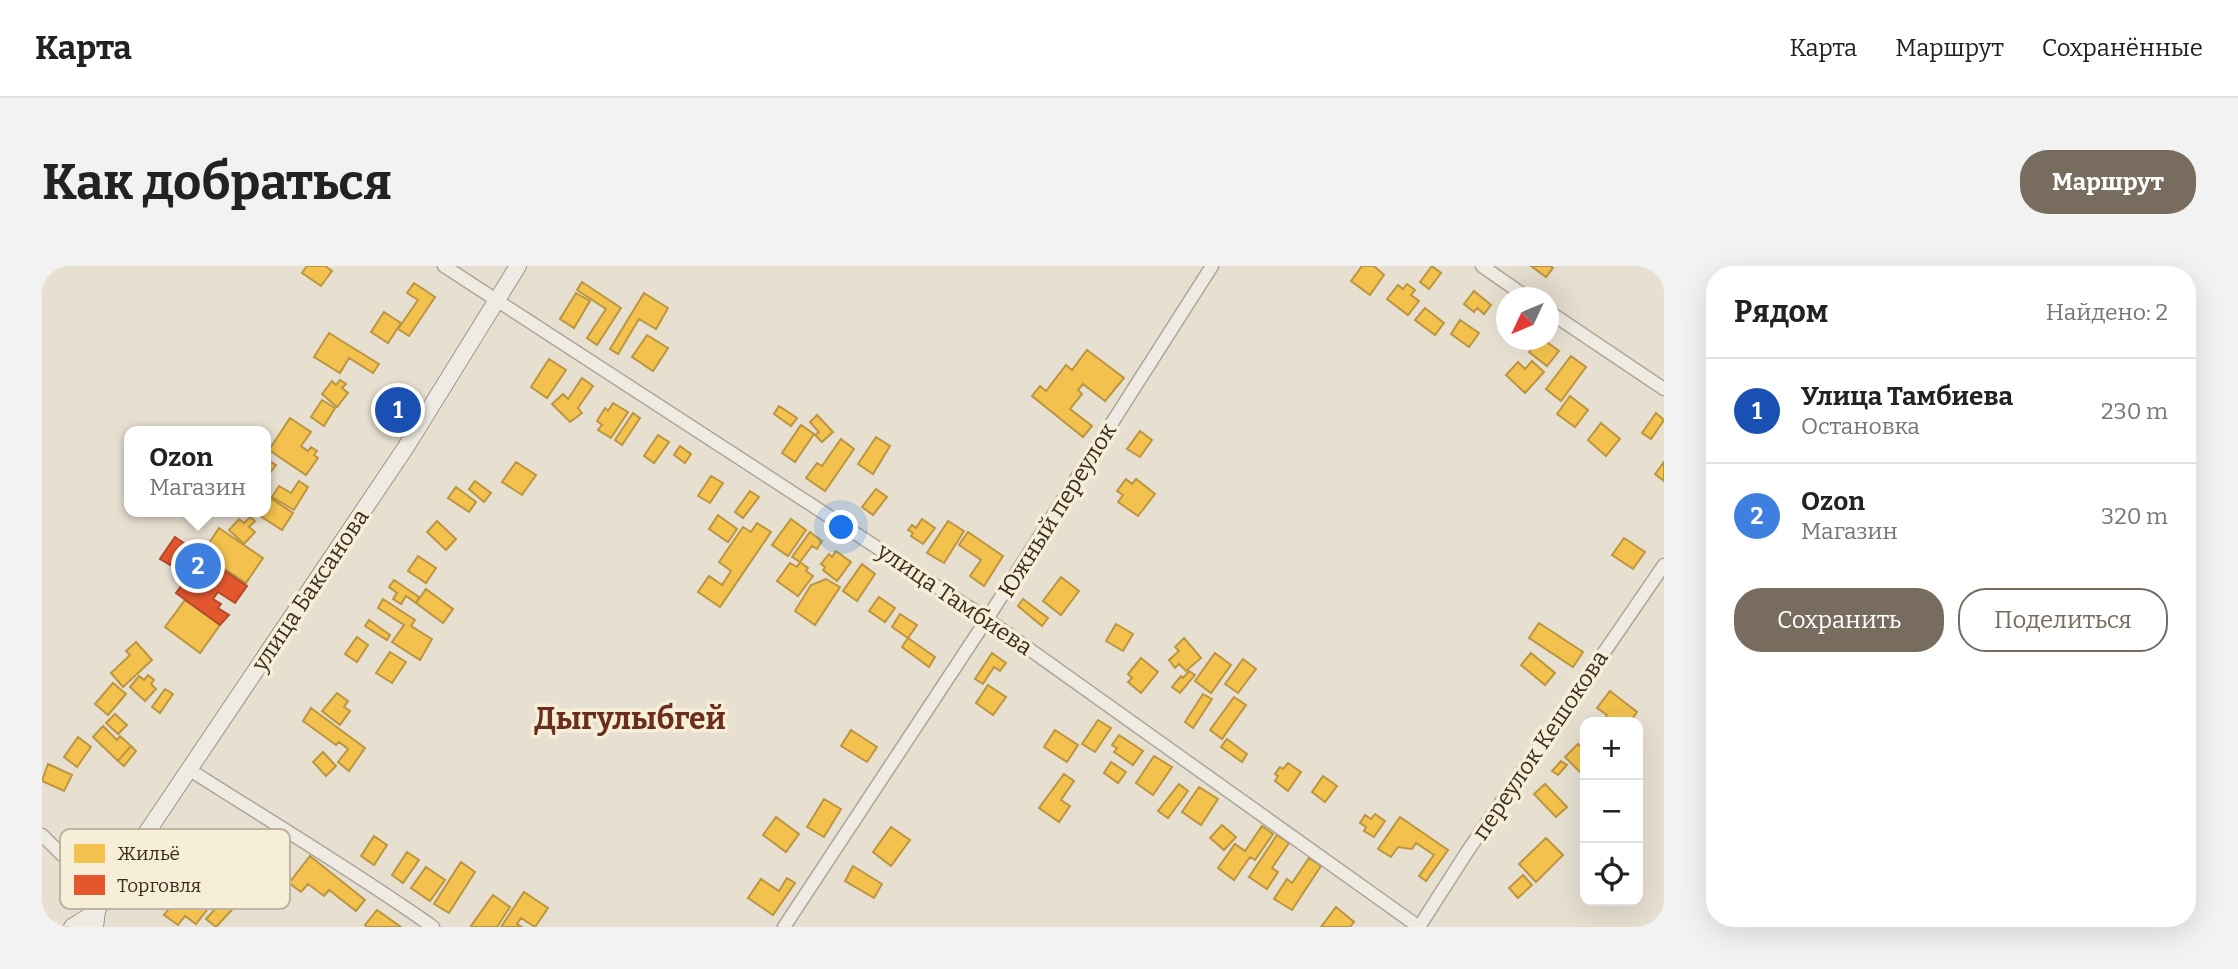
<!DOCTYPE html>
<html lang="ru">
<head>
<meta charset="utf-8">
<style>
	body { margin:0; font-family:Bitter,serif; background:#f2f2f2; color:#222 }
	.controls { position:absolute; right:21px; bottom:21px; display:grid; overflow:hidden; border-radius:14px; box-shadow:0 7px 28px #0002 }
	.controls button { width:63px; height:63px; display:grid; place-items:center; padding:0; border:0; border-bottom:2px solid #e0e0e0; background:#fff; color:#222; font:35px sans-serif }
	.compass { position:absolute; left:1454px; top:21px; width:63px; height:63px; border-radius:50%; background:#fff; box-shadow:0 7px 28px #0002; rotate:226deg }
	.you { position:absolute; left:800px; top:262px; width:24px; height:24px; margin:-18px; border:5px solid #fff; border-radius:50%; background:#1a73e8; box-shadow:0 0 0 10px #1a73e833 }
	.badge { display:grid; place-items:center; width:46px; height:46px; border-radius:50%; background:#786c5e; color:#fff; font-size:23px; font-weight:700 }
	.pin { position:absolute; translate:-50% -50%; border:4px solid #fff; box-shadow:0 2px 7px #0006 }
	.popup { position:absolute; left:82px; top:160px; width:147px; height:91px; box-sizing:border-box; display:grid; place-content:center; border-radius:14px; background:#fff; filter:drop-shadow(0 2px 5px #0005); font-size:23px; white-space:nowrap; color:#767676 }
	.popup b { font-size:26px; color:#222 }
	.popup::after { content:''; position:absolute; left:50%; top:100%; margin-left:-14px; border:14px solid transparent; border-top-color:#fff }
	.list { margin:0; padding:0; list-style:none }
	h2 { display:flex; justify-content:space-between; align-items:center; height:91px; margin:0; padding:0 28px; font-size:30px }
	h2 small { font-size:23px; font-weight:400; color:#767676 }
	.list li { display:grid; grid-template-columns:46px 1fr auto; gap:21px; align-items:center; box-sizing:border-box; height:105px; padding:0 28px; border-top:2px solid #e0e0e0 }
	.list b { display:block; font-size:26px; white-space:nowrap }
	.list p { margin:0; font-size:23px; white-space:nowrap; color:#767676 }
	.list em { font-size:23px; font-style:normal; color:#767676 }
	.actions { display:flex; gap:14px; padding:21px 28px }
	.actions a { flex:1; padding:16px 0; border:2px solid #786c5e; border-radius:28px; text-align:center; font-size:24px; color:#786c5e }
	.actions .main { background:#786c5e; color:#fff }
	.icon { flex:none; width:38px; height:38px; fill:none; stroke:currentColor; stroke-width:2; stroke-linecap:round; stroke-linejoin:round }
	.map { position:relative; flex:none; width:1622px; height:661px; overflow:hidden; border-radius:28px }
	header { display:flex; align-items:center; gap:42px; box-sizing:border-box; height:98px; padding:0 35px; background:#fff; border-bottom:2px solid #e0e0e0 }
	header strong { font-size:33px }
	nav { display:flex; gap:38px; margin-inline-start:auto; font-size:24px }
	.intro { display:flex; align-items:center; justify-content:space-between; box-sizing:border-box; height:168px; padding:0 42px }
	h1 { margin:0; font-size:49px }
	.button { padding:18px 32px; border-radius:28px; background:#786c5e; color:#fff; font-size:24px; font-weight:700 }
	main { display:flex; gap:42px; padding:0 42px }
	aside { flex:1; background:#fff; border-radius:28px; box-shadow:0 7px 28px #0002 }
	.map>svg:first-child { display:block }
	.homes { fill:#f2c14e; stroke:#bc9540; stroke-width:2 }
	.shops { fill:#e4572e; stroke:#b24b2a; stroke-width:2 }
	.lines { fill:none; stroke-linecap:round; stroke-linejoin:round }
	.minor-casing { stroke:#ada599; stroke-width:15 }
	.secondary-casing { stroke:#9c958a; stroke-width:18 }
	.minor { stroke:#efebe3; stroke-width:12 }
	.secondary { stroke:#efebe3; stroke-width:16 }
	.labels { text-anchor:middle; stroke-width:7; stroke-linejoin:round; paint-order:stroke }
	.street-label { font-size:23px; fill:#3d2e20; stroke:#f7eed8 }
	.district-label { font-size:30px; font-weight:bold; fill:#6b2e1e; stroke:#f7eed8 }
	.key { fill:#f7eed8; stroke:#bfb4a1; stroke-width:2 }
	.key-label { font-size:19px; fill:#3d2e20 }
</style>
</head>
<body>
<header>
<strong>Карта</strong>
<nav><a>Карта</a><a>Маршрут</a><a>Сохранённые</a></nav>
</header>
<div class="intro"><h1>Как добраться</h1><a class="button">Маршрут</a></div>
<main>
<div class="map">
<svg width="1622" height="661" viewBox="0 0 1622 661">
	<rect width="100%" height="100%" fill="#e7e0d1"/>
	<path class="homes" d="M265 0H283L290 5 279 20 260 7Z
		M1320 0H1332L1342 9 1328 29 1309 15Z
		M1390 0 1399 7 1387 23 1378 16Z
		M1489 0H1508L1511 2 1504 11Z
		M540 16 579 42 555 79 545 72 564 43 535 24Z
		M372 17 393 31 367 70 356 63 376 34 365 27Z
		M1365 18 1373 24 1369 29 1377 35 1366 49 1345 33 1356 19 1361 23Z
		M1432 25 1449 39 1442 48 1435 42 1432 46 1422 38Z
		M534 27 548 35 532 62 518 53Z
		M602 27 626 42 614 63 597 53 576 88 568 83Z
		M1383 42 1402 57 1393 69 1373 54Z
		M342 46 359 57 346 77 329 66Z
		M1418 54 1437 67 1427 81 1409 68Z
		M287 67 337 98 331 107 307 92 298 107 272 91Z
		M605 69 626 82 611 105 590 91Z
		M1497 74H1502L1517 85 1505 100 1487 86Z
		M1045 84 1082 112 1063 135 1041 118 1036 124 1040 128 1028 143 1050 160 1041 171 990 130 998 120 1004 125 1024 99 1030 104Z
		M1529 90 1544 101 1519 135 1504 123Z
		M507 93 524 104 505 132 489 121Z
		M1490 95 1502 106 1483 127 1464 109 1476 96 1483 103Z
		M540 112 551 120 536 142 540 147 528 156 510 138 521 128 526 133Z
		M298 114 304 118 300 122 306 127 295 141 280 128 290 115 294 119Z
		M1528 130 1546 144 1533 161 1515 148Z
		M280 134 293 142 282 160 269 151Z
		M571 137 586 146 569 172 556 164 560 159 555 155 563 142 566 145Z
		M737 140 755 152 749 160 732 148Z
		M591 147 598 152 580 179 573 174Z
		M1614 147 1622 154 1609 173 1600 167Z
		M775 149 791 166 780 176 773 169 777 166 768 156Z
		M248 152 269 166 259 180 266 185 269 181 275 185 272 189 276 192 264 209 227 184Z
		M1559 157 1578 173 1564 190 1546 174Z
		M759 159 772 168 753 196 740 187Z
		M1098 165 1110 174 1098 191 1085 183Z
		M616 169 627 176 612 197 602 190Z
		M834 171 848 180 831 208 816 198Z
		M799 173 812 183 783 225 764 212 775 197 780 200Z
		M638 180 649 188 643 197 632 189Z
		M224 193 234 199 224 212Z
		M474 196 494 209 480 229 460 216Z
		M1622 196V215L1613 208Z
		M669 210 681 217 668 237 656 230Z
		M1084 213 1090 218 1094 213 1113 228 1096 250 1076 236 1081 229 1075 225Z
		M257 215 266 221 252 244 230 231 237 220 249 227Z
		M433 215 449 227 442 236 427 223Z
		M414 221 434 236 427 246 406 232Z
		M834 223 845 231 831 249 820 241Z
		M708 225 717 231 701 252 693 246Z
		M224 229 251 247 240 264 212 246H224Z
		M676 249 695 263 686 276 667 263Z
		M208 251 213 255 207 261 213 266 202 278 187 264 197 253 202 257Z
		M749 253 764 264 746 290 730 279Z
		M880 253 893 262 881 278 869 270 871 267 866 264 870 259 874 262Z
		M395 255 414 273 404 284 385 266Z
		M906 255 922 265 902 297 885 287Z
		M715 257 729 266 678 341 656 326 667 310 680 319 689 305 677 296 701 261 709 266Z
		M177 262 221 292 204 317 160 288Z
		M768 266 780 275 775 283 770 280 758 296 750 291Z
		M926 266 961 290 942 320 928 310 939 294 917 279Z
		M1582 272 1603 286 1591 303 1570 289Z
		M794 285 809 296 795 315 781 304 783 301 779 298 787 288 790 291Z
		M376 290 394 302 384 317 366 305Z
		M758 296 766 302 764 305 771 310 756 330 735 315 748 297 755 301Z
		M820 298 833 308 815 335 801 325Z
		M1019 311 1037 325 1019 349 1001 335Z
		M784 313 798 321 773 359 753 345 769 319Z
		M352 314 377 331 374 337 364 330 359 338 351 333 355 327 347 321Z
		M384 323 411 343 401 357 374 337Z
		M837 331 853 342 843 356 827 345Z
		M341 333 373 354 369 360 390 373 378 394 350 376 362 359 336 342Z
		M981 333 1006 352 1000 360 976 340Z
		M143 334 178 359 158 387 123 361Z
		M858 348 875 359 866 372 850 361Z
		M327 354 348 369 345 374 323 360Z
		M1497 357 1541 386 1531 401 1487 372Z
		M1074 358 1091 368 1081 385 1064 375Z
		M315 371 326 379 315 396 303 388Z
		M866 372 893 391 887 401 860 381Z
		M1142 372 1159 392 1144 405 1137 398 1133 402 1127 394 1137 385 1133 381Z
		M94 376 110 394 81 421 69 407 88 389 84 385Z
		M348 386 364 396 350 417 334 407Z
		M950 387 964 397 958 405 952 401 941 418 933 413Z
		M1173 387 1189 399 1169 427 1153 415Z
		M1489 387 1513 407 1503 419 1479 399Z
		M1099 392 1116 406 1099 427 1086 416 1090 412 1086 408Z
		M1201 393 1214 403 1196 427 1183 418Z
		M1147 405 1153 409 1138 427 1130 421 1139 410 1141 412Z
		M106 409 112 414 109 418 114 423 103 435 88 421 97 410 102 414Z
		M71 417 84 428 66 449 53 438Z
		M946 419 964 431 951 449 934 437Z
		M123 423 131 428 118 447 110 441Z
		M1568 425 1595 446 1588 456H1567L1563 453 1565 449 1555 442Z
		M295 427 306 435 302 441 308 445 298 459 280 445Z
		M1161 428 1170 433 1151 462 1143 456Z
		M1192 431 1204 439 1180 473 1168 464Z
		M269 442 323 482 307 505 296 496 306 483 297 476 294 479 261 455Z
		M73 448 85 459 76 468 64 457Z
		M1056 454 1069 462 1053 486 1040 478Z
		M61 460 75 474 78 470 89 480 76 495 51 471Z
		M809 464 835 481 825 496 799 480Z
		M1013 464 1036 479 1025 496 1002 481Z
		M1077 469 1101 485 1091 499 1072 486 1075 482 1070 479Z
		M36 471 49 481 35 501 22 491Z
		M1185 473 1205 488 1200 496 1179 481Z
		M1536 478 1543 485V511L1523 491Z
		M89 480 94 485 82 500 76 495Z
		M281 486 294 500 284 510 271 496Z
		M1112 490 1130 501 1111 529 1094 517Z
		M1519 495 1525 499 1516 509 1510 505Z
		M1069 496 1084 506 1076 517 1062 507Z
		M1246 497 1259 506 1246 525 1233 515 1236 510 1233 508 1238 501 1241 503Z
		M6 498 30 509 22 525 0 515Z
		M1022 508 1032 515 1019 534 1028 540 1017 556 997 542Z
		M1281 510 1295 520 1283 536 1270 526Z
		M1137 518 1146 525 1126 552 1116 545Z
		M1503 518 1525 541 1514 551 1492 528Z
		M1157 521 1176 533 1159 559 1140 546Z
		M782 533 799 543 782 571 765 561Z
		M1333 548 1343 555 1332 571 1322 565 1324 561 1318 557 1323 549 1329 553Z
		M734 551 757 568 744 586 721 569Z
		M1358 551 1406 584 1384 615 1377 610 1392 589 1374 577 1370 583 1356 581 1349 591 1336 583Z
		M1180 559 1194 571 1182 584 1168 572Z
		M1220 560 1231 568 1213 594 1208 591 1192 614 1176 602 1193 578 1203 585Z
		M849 561 868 574 849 600 831 586Z
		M1235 569 1247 577 1230 602 1236 606 1225 623 1207 611Z
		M332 570 345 579 332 599 319 590Z
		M1504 572 1521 589 1494 616 1477 598Z
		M365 586 377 594 361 617 350 609Z
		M268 590 323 634 314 645 287 624 282 630 266 618 259 626 247 617Z
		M1267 592 1279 600 1250 644 1232 633 1245 613 1250 617Z
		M161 593 203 608 192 626 148 612Z
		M419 596 433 606 407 647 392 638Z
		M811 600 840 618 832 632 803 615Z
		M384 601 403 614 388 635 369 622Z
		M1481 609 1490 619 1476 632 1467 622Z
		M745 612 753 617 731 649 706 632 719 613 737 625Z
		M144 621 168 640 154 658 143 650 136 659 122 649Z
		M482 626 506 642 493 661 479 652 475 658 480 661H459Z
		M176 627 181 632 187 627 197 636 174 661 164 653 174 642 168 636Z
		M451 629 468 641 455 661H431L429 660Z
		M1294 641 1312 656 1308 661H1279Z
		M335 644 359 661H325L323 659Z"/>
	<path class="shops" d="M133 271 205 320 193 337 176 326 171 333 179 338 176 342 187 349 178 359 134 327 145 312 155 319 161 309 134 291 128 299 118 293Z"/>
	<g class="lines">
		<defs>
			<path id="minor" d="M402 0 945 353 1377 661
				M1440 0 1486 32
				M1506 45 1622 123
				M148 504C229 556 312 605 391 661
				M0 569 62 630
				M742 661 945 353 1170 0
				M1377 661 1425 586 1622 299"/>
			<path id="secondary" d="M30 661 55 645
				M53 661 55 645 62 630 364 181 476 0"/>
		</defs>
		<use href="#minor" class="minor-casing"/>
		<use href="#secondary" class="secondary-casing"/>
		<use href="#minor" class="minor"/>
		<use href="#secondary" class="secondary"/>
	</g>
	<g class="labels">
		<g class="street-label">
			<text transform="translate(1015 244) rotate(-58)" y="8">Южный переулок</text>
			<text transform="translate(268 324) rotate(-56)" y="8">улица Баксанова</text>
			<text transform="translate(913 333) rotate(34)" y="8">улица Тамбиева</text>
			<text transform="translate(1498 479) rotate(-56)" y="8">переулок Кешокова</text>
		</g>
		<g class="district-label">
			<text x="588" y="463">Дыгулыбгей</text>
		</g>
	</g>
	<rect x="18" y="563" width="230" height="80" rx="10" class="key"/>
	<rect x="32" y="578" width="31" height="19" fill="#f2c14e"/>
	<rect x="32" y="609" width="31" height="20" fill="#e4572e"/>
	<g class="key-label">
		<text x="75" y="594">Жильё</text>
		<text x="75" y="626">Торговля</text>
	</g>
</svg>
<div class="controls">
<button>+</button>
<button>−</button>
<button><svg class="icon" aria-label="locate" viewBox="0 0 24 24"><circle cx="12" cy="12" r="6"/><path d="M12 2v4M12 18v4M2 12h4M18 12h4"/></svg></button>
</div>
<svg class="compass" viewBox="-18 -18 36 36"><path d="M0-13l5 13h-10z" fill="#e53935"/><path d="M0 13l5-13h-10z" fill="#767676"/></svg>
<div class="you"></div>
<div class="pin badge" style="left:356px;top:144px;background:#1a4fb4">1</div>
<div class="pin badge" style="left:156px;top:300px;background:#3f7fe0">2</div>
<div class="popup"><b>Ozon</b>Магазин</div>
</div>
<aside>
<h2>Рядом<small>Найдено: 2</small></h2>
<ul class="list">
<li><span class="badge" style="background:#1a4fb4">1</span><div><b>Улица Тамбиева</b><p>Остановка</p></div><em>230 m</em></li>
<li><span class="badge" style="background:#3f7fe0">2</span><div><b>Ozon</b><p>Магазин</p></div><em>320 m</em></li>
</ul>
<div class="actions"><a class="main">Сохранить</a><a>Поделиться</a></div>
</aside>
</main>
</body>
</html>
